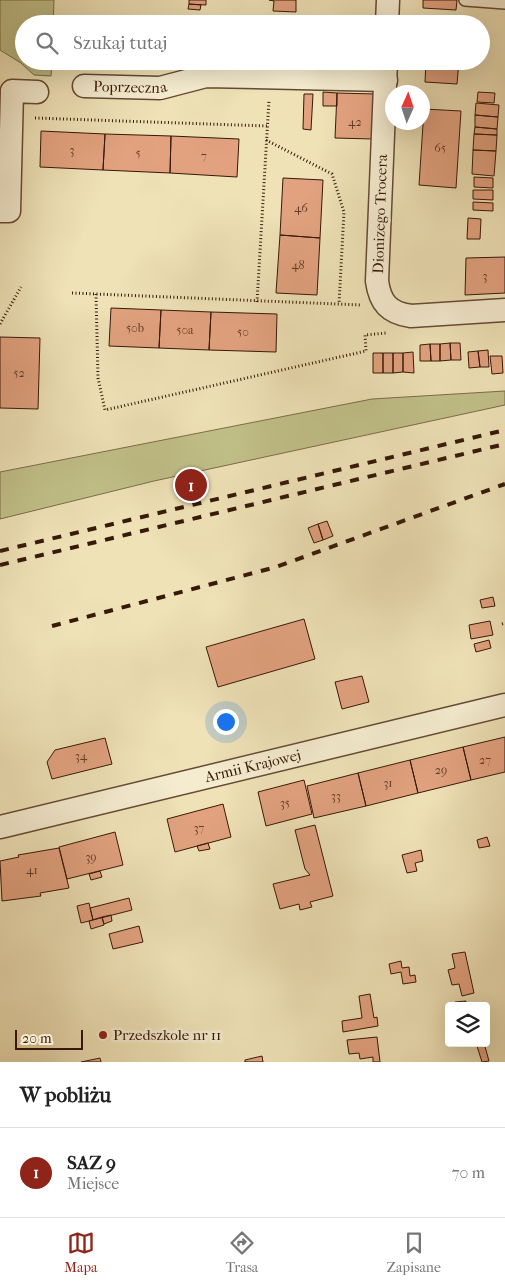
<!DOCTYPE html>
<html lang="pl">
<head>
<meta charset="utf-8">
<style>
	body { margin:0; font-family:"IM FELL French Canon",serif; background:#f2f2f2; color:#222 }
	.controls { position:absolute; right:15px; bottom:15px; display:grid; overflow:hidden; border-radius:5px; box-shadow:0 5px 20px #0002 }
	.controls button { width:45px; height:45px; display:grid; place-items:center; padding:0; border:0; border-bottom:1px solid #e0e0e0; background:#fff; color:#222; font:25px sans-serif }
	.compass { position:absolute; left:385px; top:85px; width:45px; height:45px; border-radius:50%; background:#fff; box-shadow:0 5px 20px #0002; rotate:3deg }
	.scale { position:absolute; left:15px; bottom:12px; width:68px; box-sizing:border-box; padding-left:5px; border:2px solid #371809; border-top:0; font-size:14px; line-height:18px; white-space:nowrap; color:#371809; -webkit-text-stroke:4px #f5ecd0; paint-order:stroke }
	.you { position:absolute; left:225px; top:721px; width:18px; height:18px; margin:-12px; border:4px solid #fff; border-radius:50%; background:#1a73e8; box-shadow:0 0 0 8px #1a73e833 }
	.badge { display:grid; place-items:center; width:32px; height:32px; border-radius:50%; background:#8f2418; color:#fff; font-size:16px; font-weight:700 }
	.pin { position:absolute; translate:-50% -50%; border:2px solid #fff; box-shadow:0 1px 5px #0006 }
	.list { margin:0; padding:0; list-style:none }
	h2 { display:flex; justify-content:space-between; align-items:center; height:65px; margin:0; padding:0 20px; font-size:21px }
	h2 small { font-size:16px; font-weight:400; color:#767676 }
	.list li { display:grid; grid-template-columns:32px 1fr auto; gap:15px; align-items:center; box-sizing:border-box; height:90px; padding:0 20px; border-top:1px solid #e0e0e0 }
	.list b { display:block; font-size:19px; white-space:nowrap }
	.list p { margin:0; font-size:16px; white-space:nowrap; color:#767676 }
	.list em { font-size:16px; font-style:normal; color:#767676 }
	.icon { flex:none; width:28px; height:28px; fill:none; stroke:currentColor; stroke-width:2; stroke-linecap:round; stroke-linejoin:round }
	.map { position:relative; flex:none; width:505px; height:1062px; overflow:hidden }
	.search { position:absolute; background:#fff; box-shadow:0 5px 20px #0002; left:15px; right:15px; top:15px; height:55px; display:flex; align-items:center; gap:12px; box-sizing:border-box; padding:0 18px; border-radius:28px; color:#767676; font-size:19px }
	.sheet { height:155px; background:#fff }
	nav { display:flex; justify-content:space-around; align-items:center; box-sizing:border-box; height:70px; border-top:1px solid #e0e0e0; background:#fff; font-size:14px; color:#767676 }
	nav a { display:grid; justify-items:center; gap:2px }
	nav .on { color:#8f2418 }
	.map>svg:first-child { display:block }
	.grass { fill:#c1c089; stroke:#7c6c49 }
	.building { fill:#e2a27f; stroke:#371809 }
	.lines { fill:none; stroke-linecap:round; stroke-linejoin:round }
	.lane-casing { stroke:#654a34; stroke-width:14 }
	.street-casing { stroke:#654a34; stroke-width:25 }
	.path { stroke:#371809; stroke-width:3; stroke-dasharray:1 2.5; stroke-linecap:butt }
	.lane { stroke:#f5ecd0; stroke-width:11 }
	.street { stroke:#f5ecd0; stroke-width:22 }
	.rail { stroke:#371809; stroke-width:4; stroke-dasharray:9 9; stroke-linecap:butt }
	.poi-dot { fill:#8f2418; stroke:#f5ecd0; stroke-width:2 }
	.labels { text-anchor:middle; stroke-width:5; stroke-linejoin:round; paint-order:stroke }
	.number-label { font-size:12px; fill:#623a26 }
	.street-label { font-size:15px; fill:#371809; stroke:#f5ecd0 }
	.poi-label { font-size:15px; fill:#371809; stroke:#f5ecd0; text-anchor:start }
</style>
</head>
<body>
<div class="map">
<svg width="505" height="1062" viewBox="0 0 505 1062">
	<rect width="100%" height="100%" fill="#efe2b7"/>
	<filter id="stains"><feTurbulence type="fractalNoise" baseFrequency=".004" numOctaves="4"/><feColorMatrix values="0 0 0 0 .2 0 0 0 0 .09 0 0 0 0 .02 0 0 0 .5 -.17"/></filter>
	<radialGradient id="worn" r=".72"><stop offset=".6" stop-color="#630" stop-opacity="0"/><stop offset="1" stop-color="#630" stop-opacity=".3"/></radialGradient>
	<path class="grass" d="M0 0H54L53 24H24V61H52L51 76 34 75 21 63 0 50Z
		M505 391V405L154 481 0 519V472L372 399Z"/>
	<path class="building" d="M189 0H206V5L189 4Z
		M269 0H296V12L273 11 274 1Z
		M423 0H457L456 10 423 8Z
		M189 4 201 5 200 10 188 9Z
		M64 18 74 19V24H64Z
		M74 19H85V24H74Z
		M85 19 95 20V24H85Z
		M95 20H105V24H95Z
		M105 20 115 21V24H105Z
		M115 21H125V24H115Z
		M248 61H293V64Z
		M426 61H459L457 84 425 82Z
		M323 92 337 93V106H323Z
		M478 92 495 93 494 103 477 102Z
		M337 93 375 94 373 139 335 138Z
		M304 94H313L311 130 303 129Z
		M476 103 499 105 498 117 475 115Z
		M424 109 461 111 456 188 419 185Z
		M475 115 498 117 497 129 475 127Z
		M475 127 497 129V135L474 134Z
		M41 131 105 134 103 170 40 167Z
		M105 134 171 136 170 173 103 170Z
		M474 134 497 135 496 151 473 150Z
		M171 136 239 139 237 177 170 173Z
		M473 150 496 151 494 176 472 174Z
		M474 177 493 178V188L474 187Z
		M283 178 323 180 320 238 280 235Z
		M473 190H493V200L473 199Z
		M473 202 493 203V211L473 210Z
		M468 218 481 219 480 239H467Z
		M280 235 320 238 317 295 276 293Z
		M505 257V293L465 295 466 258Z
		M111 308 161 310 159 348 109 346Z
		M161 310 211 312 209 350 159 348Z
		M211 312 277 314 276 352 209 350Z
		M0 337 40 338 38 409 0 408Z
		M450 343 451 360 440 361V344Z
		M450 343H460L461 360H451Z
		M430 344H440V361H431Z
		M430 344 431 361H420V345Z
		M488 350 489 367H480L478 351Z
		M478 351 480 367 469 368 468 352Z
		M413 352 414 373 403 372V353Z
		M373 353H383V373H373Z
		M383 353H393V373H383Z
		M393 353H403V372L393 373Z
		M490 356H502L503 373 492 374Z
		M197 479 199 487 184 491 182 482Z
		M327 521 333 536 323 540 318 524Z
		M318 524 323 540 314 543 308 528Z
		M493 597 495 606 482 608 480 600Z
		M304 619 315 659 218 687 206 647Z
		M490 621 493 635 471 639 469 625Z
		M489 640 491 648 476 652 474 644Z
		M362 676 369 702 342 709 335 682Z
		M505 737V772L471 780 463 747Z
		M105 738 112 764 52 779 47 762 55 750Z
		M463 747 471 780 418 793 410 760Z
		M410 760 418 793 366 806 358 773Z
		M358 773 366 806 314 818 307 786Z
		M304 780 312 814 266 826 258 792Z
		M223 804 231 837 175 852 167 819Z
		M315 825 333 896 310 902 312 907 300 910 299 904 280 909 273 884 310 875 305 869 295 830Z
		M115 832 123 865 67 879 59 847Z
		M487 837 490 846 479 848 477 840Z
		M208 843 210 849 199 851 197 846Z
		M59 848 69 888 40 893 41 896 2 901 0 861 19 857 18 855Z
		M421 850 423 861 415 863 417 871 407 873 402 855Z
		M100 871 102 877 91 880 89 874Z
		M129 898 132 910 93 920 90 908Z
		M89 903 93 920 81 923 77 906Z
		M111 915 112 921 104 924 102 917Z
		M102 917 104 925 91 929 89 921Z
		M139 926 143 942 113 949 109 934Z
		M465 952 474 993 462 996 459 984 452 985 448 970 455 968 452 954Z
		M401 961 402 968 409 967 410 976 415 975 416 982 403 984 401 972 391 974 389 964Z
		M370 994 374 1018 377 1017 378 1026 343 1032 342 1021 362 1018 359 996Z
		M466 1001V1006H455V1002Z
		M377 1037 380 1062H373V1057L360 1059 359 1053 349 1054 347 1040Z
		M476 1043H484L489 1061 482 1062Z
		M262 1056 263 1062H245V1060Z
		M100 1058 101 1062H81Z"/>
	<g class="lines">
		<defs>
			<path id="lane" d="M465 0 505 3"/>
			<g id="street">
				<path d="M387 24 388 0"/>
				<path d="M386 61 377 281C380 303 389 313 411 316L505 310"/>
				<path id="s1" d="M84 86 160 88 206 76 386 80"/>
				<path d="M0 211H9L12 91 37 92"/>
				<path id="s2" d="M0 827 505 705"/>
			</g>
		</defs>
		<use href="#lane" class="lane-casing"/>
		<use href="#street" class="street-casing"/>
		<path class="path" d="M35 118 267 126
			M266 140 332 174 344 212 339 304
			M72 293 361 305
			M96 294 98 378 105 410 366 351 365 335 386 333
			M257 302 269 100
			M0 324 21 287
			M502 624 505 623"/>
		<use href="#lane" class="lane"/>
		<use href="#street" class="street"/>
		<path class="rail" d="M0 551 505 430
			M0 565 505 444
			M52 626 276 567 505 484"/>
	</g>
	<circle class="poi-dot" cx="103" cy="1035" r="5"/>
	<g class="labels">
		<g class="number-label">
			<text x="355" y="126">42</text>
			<text x="440" y="152">65</text>
			<text x="72" y="154">3</text>
			<text x="138" y="157">5</text>
			<text x="204" y="160">7</text>
			<text x="301" y="212">46</text>
			<text x="298" y="269">48</text>
			<text x="485" y="280">3</text>
			<text x="135" y="332">50b</text>
			<text x="185" y="334">50a</text>
			<text x="243" y="336">50</text>
			<text x="19" y="377">52</text>
			<text x="81" y="760">34</text>
			<text x="485" y="764">27</text>
			<text x="441" y="774">29</text>
			<text x="388" y="787">31</text>
			<text x="336" y="800">33</text>
			<text x="285" y="807">35</text>
			<text x="199" y="832">37</text>
			<text x="91" y="861">39</text>
			<text x="32" y="874">41</text>
		</g>
		<g class="street-label">
			<text dy="5" stroke="none"><textPath href="#s1" startOffset="46">Poprzeczna</textPath></text>
			<text transform="translate(380 214) rotate(-88)" y="5">Dionizego Trocera</text>
			<text dy="5" stroke="none"><textPath href="#s2" startOffset="260">Armii Krajowej</textPath></text>
		</g>
		<g class="poi-label">
			<text x="113" y="1040">Przedszkole nr 11</text>
		</g>
	</g>
	<rect width="100%" height="100%" filter="url(#stains)"/>
	<rect width="100%" height="100%" fill="url(#worn)"/>
</svg>
<div class="controls">
<button><svg class="icon" aria-label="layers" viewBox="0 0 24 24"><path d="M12 4l9 5-9 5-9-5zM3 14l9 5 9-5"/></svg></button>
</div>
<svg class="compass" viewBox="-18 -18 36 36"><path d="M0-13l5 13h-10z" fill="#e53935"/><path d="M0 13l5-13h-10z" fill="#767676"/></svg>
<div class="scale">20 m</div>
<div class="you"></div>
<div class="pin badge" style="left:191px;top:485px">1</div>
<div class="search"><svg class="icon" aria-label="search" viewBox="0 0 24 24"><circle cx="10" cy="10" r="6"/><path d="M15 15l6 6"/></svg>Szukaj tutaj</div>
</div>
<section class="sheet">
<h2>W pobliżu<small></small></h2>
<ul class="list">
<li><span class="badge">1</span><div><b>SAZ 9</b><p>Miejsce</p></div><em>70 m</em></li>
</ul>
</section>
<nav>
<a class="on"><svg class="icon" aria-label="map" viewBox="0 0 24 24"><path d="M3 6l6-2 6 2 6-2v14l-6 2-6-2-6 2zM9 4v14M15 6v14"/></svg>Mapa</a>
<a><svg class="icon" aria-label="directions" viewBox="0 0 24 24"><path d="M12 3l9 9-9 9-9-9zM9 14v-3h6M13 9l2 2-2 2"/></svg>Trasa</a>
<a><svg class="icon" aria-label="saved" viewBox="0 0 24 24"><path d="M7 4h10v16l-5-4-5 4z"/></svg>Zapisane</a>
</nav>
</body>
</html>
